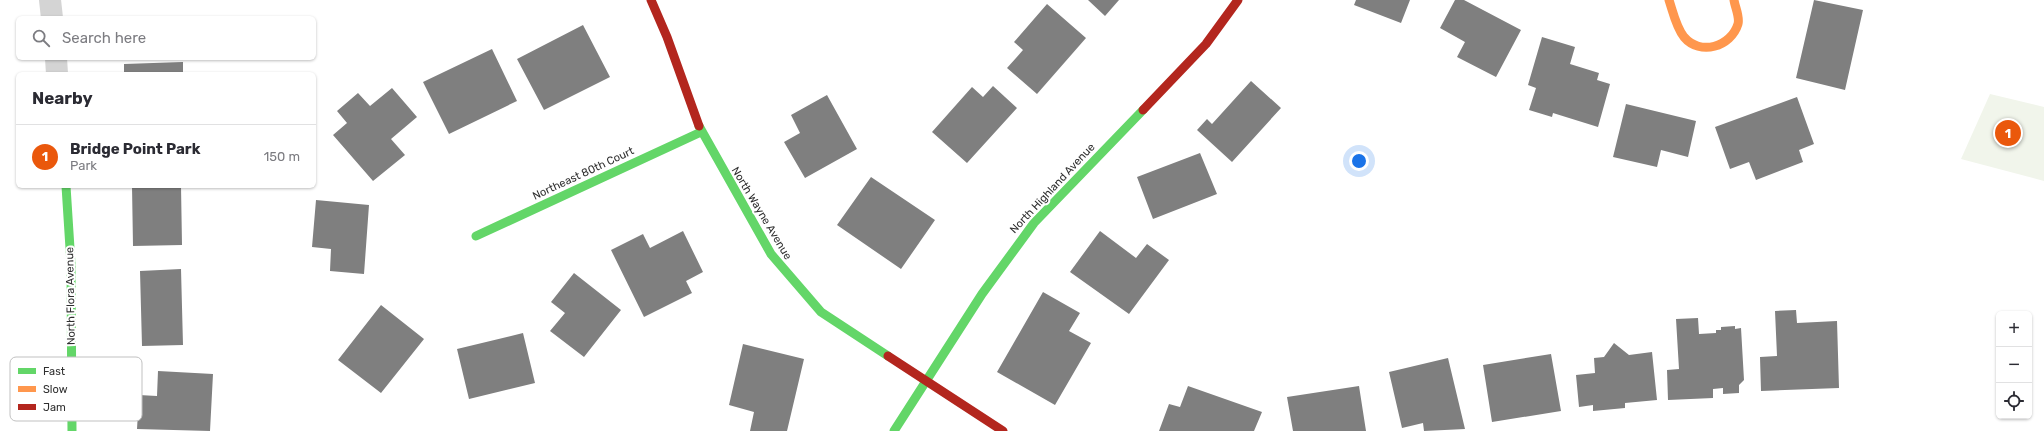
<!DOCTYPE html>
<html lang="en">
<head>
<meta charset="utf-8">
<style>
	body { margin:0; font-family:Rubik,sans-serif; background:#f2f2f3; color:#2b2b33 }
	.controls { position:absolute; right:12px; bottom:12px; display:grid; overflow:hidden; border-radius:6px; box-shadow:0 1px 3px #0004 }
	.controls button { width:36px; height:36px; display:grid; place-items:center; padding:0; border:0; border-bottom:1px solid #e1e1e2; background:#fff; color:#2b2b33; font:20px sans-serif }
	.you { position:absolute; left:1359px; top:161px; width:14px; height:14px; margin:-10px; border:3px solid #fff; border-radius:50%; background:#1a73e8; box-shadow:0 0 0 6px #1a73e833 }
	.badge { display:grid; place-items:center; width:26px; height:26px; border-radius:50%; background:#ea580c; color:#fff; font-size:13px; font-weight:700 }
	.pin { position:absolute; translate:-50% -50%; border:2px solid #fff; box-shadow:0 1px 4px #0006 }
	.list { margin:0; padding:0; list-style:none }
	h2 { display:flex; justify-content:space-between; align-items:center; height:52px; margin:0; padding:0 16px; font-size:17px }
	h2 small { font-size:13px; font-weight:400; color:#7c7c81 }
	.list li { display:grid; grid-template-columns:26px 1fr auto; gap:12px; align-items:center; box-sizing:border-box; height:64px; padding:0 16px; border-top:1px solid #e1e1e2 }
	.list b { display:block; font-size:15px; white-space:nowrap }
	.list p { margin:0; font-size:13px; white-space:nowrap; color:#7c7c81 }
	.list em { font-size:13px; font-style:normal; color:#7c7c81 }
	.icon { flex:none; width:22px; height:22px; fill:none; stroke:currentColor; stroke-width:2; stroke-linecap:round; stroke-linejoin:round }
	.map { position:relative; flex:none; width:2044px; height:431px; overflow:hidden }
	.search { position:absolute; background:#fff; box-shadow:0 1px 3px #0004; left:16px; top:16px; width:300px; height:44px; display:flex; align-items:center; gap:10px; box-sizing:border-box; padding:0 14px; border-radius:6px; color:#7c7c81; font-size:15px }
	.panel { position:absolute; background:#fff; box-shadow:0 1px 3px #0004; left:16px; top:72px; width:300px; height:116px; border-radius:6px }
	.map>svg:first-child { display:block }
	.green { fill:#f1f5eb }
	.building { fill:#7f7f7f }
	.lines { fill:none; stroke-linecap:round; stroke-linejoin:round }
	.street { stroke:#d4d4d4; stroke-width:22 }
	.fast { stroke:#63d668; stroke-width:9 }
	.slow { stroke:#ff974d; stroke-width:9 }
	.jam { stroke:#b3261e; stroke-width:9 }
	.labels { text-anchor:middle; stroke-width:4; stroke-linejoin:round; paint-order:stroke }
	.street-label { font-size:11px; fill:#2f2f2f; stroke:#fff }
	.key { fill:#fff; stroke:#c1c1c1; stroke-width:1 }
	.key-label { font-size:11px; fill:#2f2f2f }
</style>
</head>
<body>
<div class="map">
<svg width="2044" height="431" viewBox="0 0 2044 431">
	<rect width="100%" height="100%" fill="#fff"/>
	<path class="green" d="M1990 94 2044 107V181L1961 159Z"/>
	<path class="building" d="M1088 0H1119L1105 16Z
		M1356 0H1410L1401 23 1354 5Z
		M1455 0H1464L1521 30 1496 77 1457 57 1465 42 1440 28Z
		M1814 0 1863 10 1845 90 1796 78Z
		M1047 4 1086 38 1037 94 1007 68 1023 50 1014 42Z
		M583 25 610 77 544 110 517 59Z
		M1542 37 1575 47 1570 64 1599 73 1597 80 1610 84 1598 127 1553 113 1552 117 1529 110 1536 88 1528 85Z
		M492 49 517 101 449 134 423 82Z
		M183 62V74H124V64Z
		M1251 81 1281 108 1232 162 1197 130 1207 119 1212 124Z
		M993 86 1017 108 967 163 932 132 972 87 983 97Z
		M392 88 417 117 391 139 405 155 373 181 333 135 347 123 337 111 358 93 370 106Z
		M827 95 857 149 805 178 784 142 800 133 791 115Z
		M1797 97 1814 144 1799 150 1803 162 1756 180 1749 162 1730 169 1715 127Z
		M1626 104 1696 121 1688 157 1661 150 1657 167 1613 157Z
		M1200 153 1217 194 1153 219 1137 177Z
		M871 177 935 220 901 269 837 225Z
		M132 186H181L182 245 133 246Z
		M316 200 369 205 364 274 330 271 331 249 312 247Z
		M683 231 703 272 686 281 692 293 644 317 611 250 643 234 650 248Z
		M1100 231 1136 258 1147 244 1169 260 1129 314 1070 272Z
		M181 269 183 345 142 346 140 271Z
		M574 273 621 310 584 357 550 331 565 313 551 302Z
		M1043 292 1080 313 1069 331 1091 343 1055 405 997 372Z
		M381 305 424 339 381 393 338 360Z
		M1796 310 1797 323 1837 321 1839 388 1761 391 1760 357 1777 356 1775 311Z
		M1698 318 1699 334 1716 333V330H1721V327L1735 326V329L1741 328 1744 380 1739 385V393L1723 394V388L1713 389V398L1668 400 1667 370 1679 369 1676 319Z
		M523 333 535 383 469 399 457 349Z
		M1614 343 1629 355 1652 352 1657 400 1625 403V408L1593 411V405L1579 407 1576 375 1595 373 1594 358 1604 357Z
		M743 344 804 359 787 431H750L754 412 729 405Z
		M1551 354 1561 411 1492 422 1483 365Z
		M1448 358 1465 429 1424 431 1423 423 1402 428 1389 372Z
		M158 371 213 374 210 431 137 429 139 395 157 396Z
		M1188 386 1262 412 1254 431H1159L1169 404 1180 407Z
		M1359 386 1366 431H1293L1287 397Z"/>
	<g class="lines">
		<path class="street" d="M50 0 52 18
			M56 58 57 74"/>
		<path class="fast" d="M699 126 771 254 821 312 888 356
			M66 186 71 264 72 431
			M476 236 701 132
			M894 431 982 294 1034 223 1143 110"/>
		<path class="slow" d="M1669 0C1673 12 1676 27 1684 37 1700 56 1731 47 1738 24 1740 17 1735 7 1734 0"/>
		<path class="jam" d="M651 0 667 37 699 126
			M1143 110 1206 44 1238 0
			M888 356 1003 431"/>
	</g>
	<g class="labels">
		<g class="street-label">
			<text transform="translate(583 173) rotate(-25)" y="4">Northeast 80th Court</text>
			<text transform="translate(1052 188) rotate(-47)" y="4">North Highland Avenue</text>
			<text transform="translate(762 213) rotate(59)" y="4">North Wayne Avenue</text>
			<text transform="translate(70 296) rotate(-91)" y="4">North Flora Avenue</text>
		</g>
	</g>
	<rect x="10" y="357" width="132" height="64" rx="6" class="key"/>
	<rect x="18" y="368" width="18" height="6" fill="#63d668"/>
	<rect x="18" y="386" width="18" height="6" fill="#ff974d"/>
	<rect x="18" y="404" width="18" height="6" fill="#b3261e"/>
	<g class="key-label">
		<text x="43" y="375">Fast</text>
		<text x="43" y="393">Slow</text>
		<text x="43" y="411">Jam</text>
	</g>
</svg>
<div class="controls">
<button>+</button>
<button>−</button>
<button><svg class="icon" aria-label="locate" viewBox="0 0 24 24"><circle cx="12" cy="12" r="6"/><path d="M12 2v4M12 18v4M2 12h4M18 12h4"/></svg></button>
</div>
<div class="you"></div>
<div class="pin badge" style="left:2008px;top:133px">1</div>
<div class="search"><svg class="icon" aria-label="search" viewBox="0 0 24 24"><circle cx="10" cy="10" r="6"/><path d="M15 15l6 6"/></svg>Search here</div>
<section class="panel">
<h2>Nearby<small></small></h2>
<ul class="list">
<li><span class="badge">1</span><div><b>Bridge Point Park</b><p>Park</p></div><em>150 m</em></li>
</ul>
</section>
</div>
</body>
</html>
